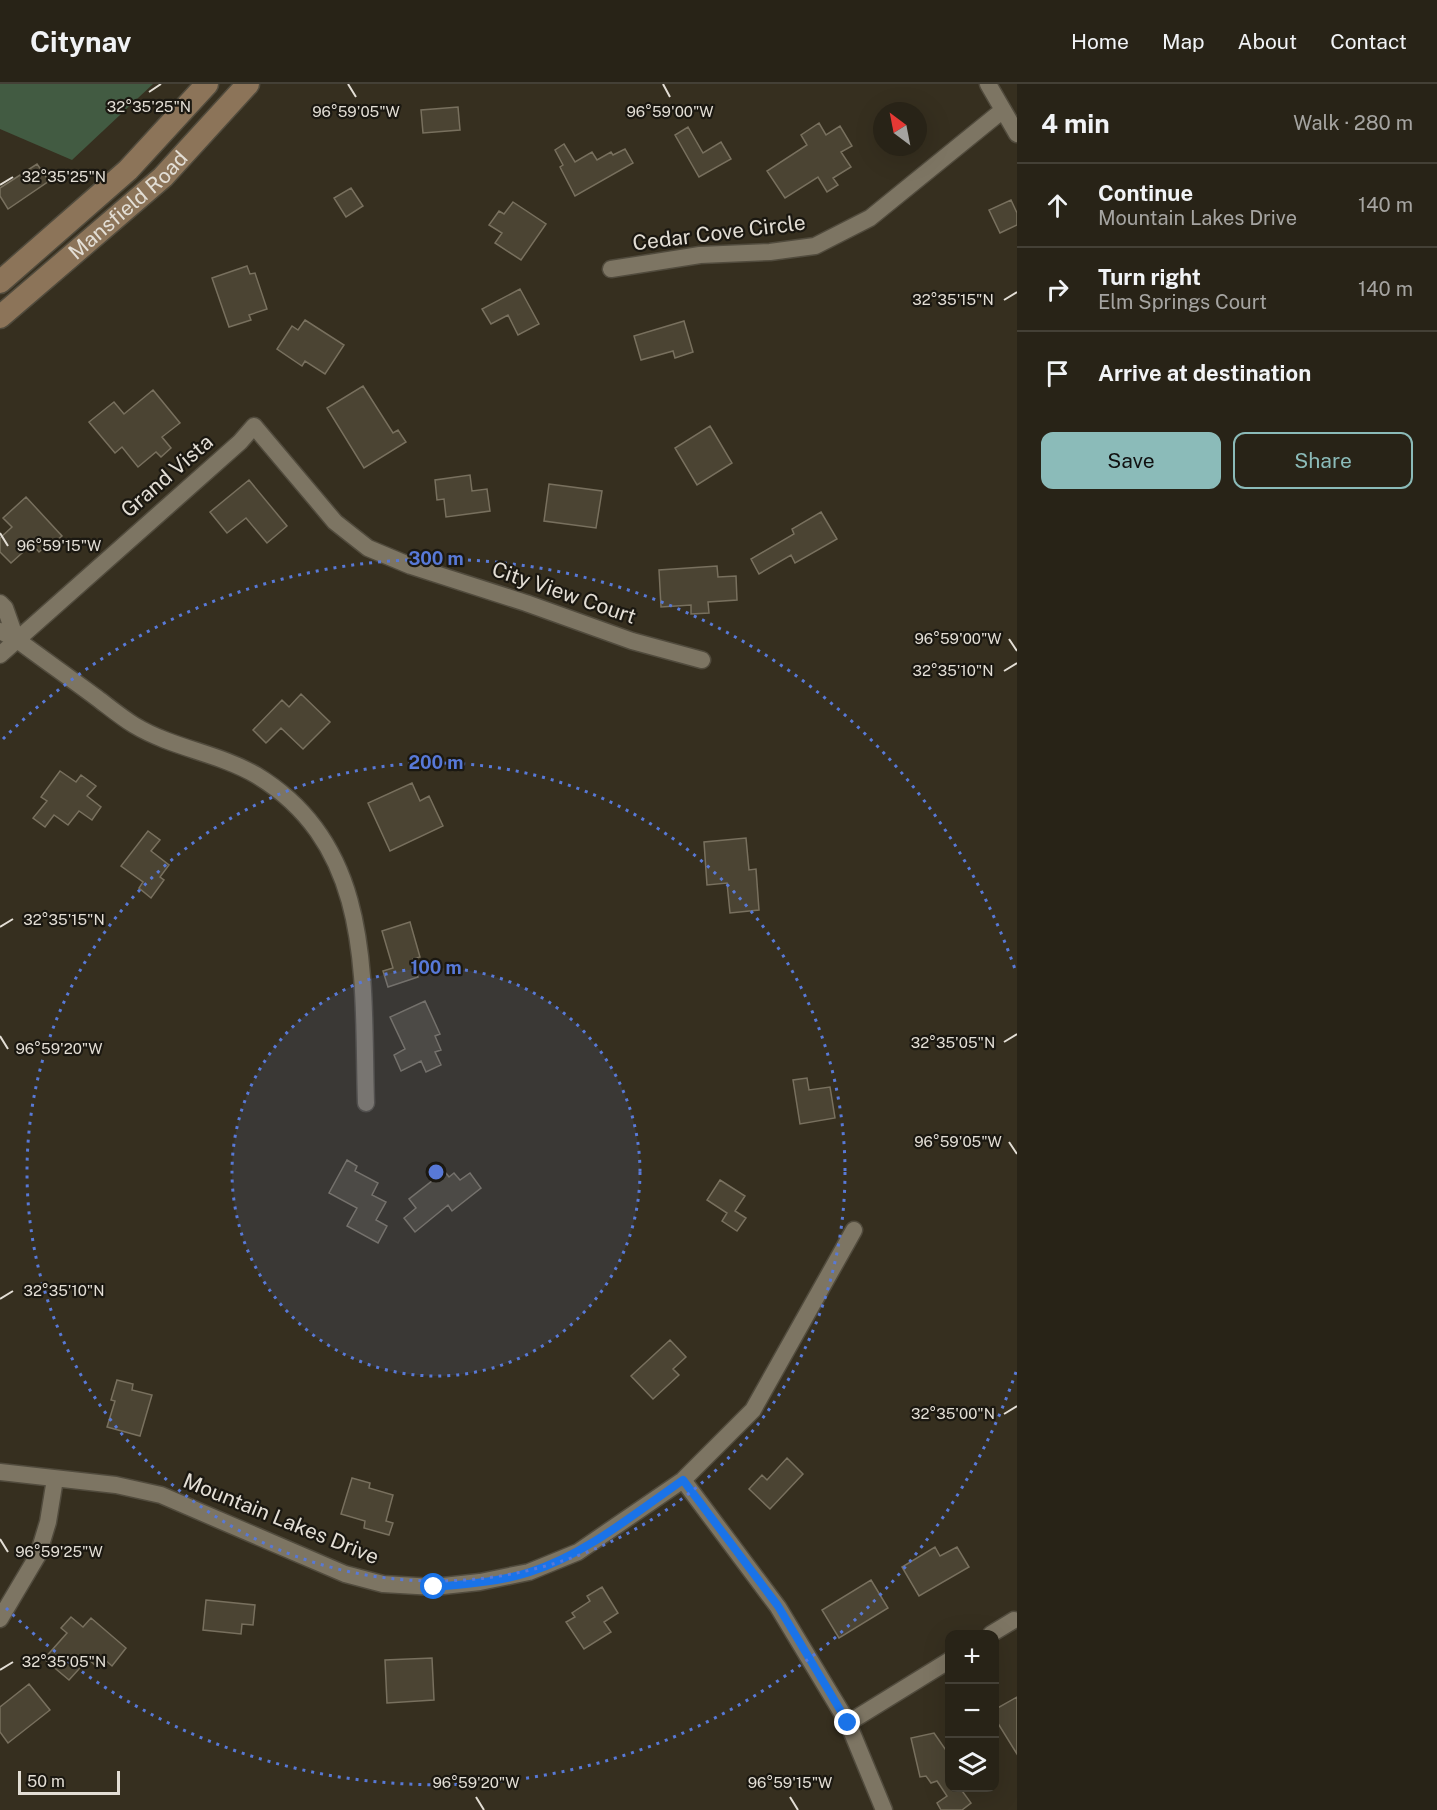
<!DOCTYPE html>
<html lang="en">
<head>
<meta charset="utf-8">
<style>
	body { margin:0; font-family:"Public Sans",sans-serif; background:#342f24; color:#f1f3f6 }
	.controls { position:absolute; right:18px; bottom:18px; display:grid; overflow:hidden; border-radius:12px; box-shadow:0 6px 24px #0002 }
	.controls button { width:54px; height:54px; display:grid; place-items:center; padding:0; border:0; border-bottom:2px solid #444036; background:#282317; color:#f1f3f6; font:30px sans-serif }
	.compass { position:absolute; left:873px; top:18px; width:54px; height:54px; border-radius:50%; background:#282317; box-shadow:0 6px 24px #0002; rotate:328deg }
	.scale { position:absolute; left:18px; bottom:15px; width:102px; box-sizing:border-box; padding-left:6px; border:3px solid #e3ded5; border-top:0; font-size:16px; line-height:21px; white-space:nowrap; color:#e3ded5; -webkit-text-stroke:4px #1b1811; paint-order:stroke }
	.stop { position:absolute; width:18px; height:18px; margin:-14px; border:4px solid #1a73e8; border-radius:50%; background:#fff }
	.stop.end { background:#1a73e8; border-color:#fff; box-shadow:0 2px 6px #0008 }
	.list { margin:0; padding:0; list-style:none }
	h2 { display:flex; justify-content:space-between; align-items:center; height:78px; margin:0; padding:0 24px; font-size:26px }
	h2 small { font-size:20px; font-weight:400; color:#a5a4a1 }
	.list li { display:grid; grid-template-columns:39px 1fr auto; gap:18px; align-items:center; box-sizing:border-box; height:84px; padding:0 24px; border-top:2px solid #444036 }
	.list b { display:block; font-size:22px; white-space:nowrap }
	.list p { margin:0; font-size:20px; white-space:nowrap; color:#a5a4a1 }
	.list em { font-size:20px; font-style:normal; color:#a5a4a1 }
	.actions { display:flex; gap:12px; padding:18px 24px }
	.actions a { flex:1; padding:14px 0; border:2px solid #8bbbb9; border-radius:12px; text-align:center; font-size:21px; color:#8bbbb9 }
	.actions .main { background:#8bbbb9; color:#111 }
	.icon { flex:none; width:33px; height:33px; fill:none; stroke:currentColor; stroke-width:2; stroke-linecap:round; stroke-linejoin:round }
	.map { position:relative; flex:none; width:1017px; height:1726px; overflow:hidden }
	header { display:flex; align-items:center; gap:36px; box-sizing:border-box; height:84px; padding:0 30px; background:#282317; border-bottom:2px solid #444036 }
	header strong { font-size:28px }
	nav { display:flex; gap:33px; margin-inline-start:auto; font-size:21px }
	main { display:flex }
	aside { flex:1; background:#282317 }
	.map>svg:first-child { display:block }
	.green { fill:#425b42 }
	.building { fill:#4b4433; stroke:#78705e; stroke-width:1.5 }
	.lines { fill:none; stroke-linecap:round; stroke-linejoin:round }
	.street-casing { stroke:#514b3d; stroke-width:19 }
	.secondary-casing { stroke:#514b3d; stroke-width:25 }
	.street { stroke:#7d7563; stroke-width:16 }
	.secondary { stroke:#8c7459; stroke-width:22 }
	.route { stroke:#1a73e8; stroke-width:8 }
	.ticks { fill:none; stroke:#e3ded5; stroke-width:2 }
	.ring { fill:none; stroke:#5879d7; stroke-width:3; stroke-dasharray:3 6 }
	.labels { text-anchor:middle; stroke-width:4.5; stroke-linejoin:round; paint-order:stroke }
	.street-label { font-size:21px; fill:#e3ded5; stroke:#1b1811 }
	.ticks-label { font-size:15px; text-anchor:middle; fill:#e3ded5; stroke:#1b1811; stroke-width:4.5; stroke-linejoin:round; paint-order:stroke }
	.centre { fill:#5879d7; stroke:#1b1811; stroke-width:3 }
	.ring-label { font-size:18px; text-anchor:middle; font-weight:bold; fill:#5879d7; stroke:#1b1811; stroke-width:4.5; stroke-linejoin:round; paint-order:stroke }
</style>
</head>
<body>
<header>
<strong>Citynav</strong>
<nav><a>Home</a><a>Map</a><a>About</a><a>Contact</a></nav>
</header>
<main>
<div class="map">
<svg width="1017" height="1726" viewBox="0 0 1017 1726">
	<rect width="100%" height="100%" fill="#362f1f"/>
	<path class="green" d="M0 0H153L72 76 0 45Z"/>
	<path class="building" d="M458 23 460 46 423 49 421 26Z
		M819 39 826 51 840 42 852 62 841 68 851 83 833 94 838 101 827 108 818 93 785 114 767 87 807 61 801 51Z
		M688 43 703 69 721 58 731 75 699 93 675 51Z
		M564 60 575 78 592 68 597 76 611 68 613 71 625 65 633 79 575 112 560 83 563 81 555 66Z
		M37 80 49 97 8 125 0 112V104Z
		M351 104 363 122 346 133 334 114Z
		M1011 116 1017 129V141L1000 149 989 126Z
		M513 118 546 140 521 176 495 159 502 149 489 141 499 127 504 130Z
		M247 182 250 190 255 189 267 225 249 231 251 236 229 243 212 194Z
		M520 205 539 240 518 251 508 231 491 240 482 225Z
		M305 236 344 261 325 290 305 277 302 282 277 265 292 242 298 246Z
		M684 237 693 268 675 274 673 267 641 276 634 252Z
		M363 302 393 349 398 346 406 358 364 384 327 324Z
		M153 306 180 339 162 353 171 364 161 373 156 368 138 383 122 363 115 369 89 338 114 318 124 330Z
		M710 342 732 379 697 401 675 364Z
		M470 391 472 407 487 405 490 427 446 433 444 415 437 416 435 396Z
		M249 396 287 442 267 459 246 434 227 449 210 428Z
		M549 400 602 407 596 444 544 437Z
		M26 413 62 452 51 461 49 459 39 468 32 460 11 479 0 468V454L12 443 3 434Z
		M821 428 837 455 795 479 791 471 759 490 751 475 794 450 792 445Z
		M717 482 718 493 736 492 737 516 708 518 709 529 691 530V521L661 523 659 486Z
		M301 610 330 638 303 665 281 644 266 659 253 646 282 616 289 623Z
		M60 687 76 698 81 691 96 702 87 712 101 723 92 736 79 727 68 741 54 731 45 743 33 734 47 717 41 713Z
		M412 699 420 717 429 712 443 742 390 767 368 719Z
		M148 747 160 756 151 767 169 781 160 793 164 796 151 814 139 804 143 798 121 782Z
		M746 754 749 786 756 785 759 826 730 829 727 799 707 801 704 758Z
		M410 838 420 873 413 875 418 893 388 903 383 887 393 884 382 847Z
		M425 917 440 950 435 952 441 966 435 968 441 981 426 988 421 977 401 987 394 971 405 965 390 933Z
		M807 994 809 1006 830 1003 835 1034 800 1040 793 996Z
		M347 1076 357 1082 355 1087 378 1099 372 1111 386 1118 376 1136 387 1142 378 1159 347 1142 357 1124 329 1109Z
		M439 1080 449 1093 454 1089 460 1096 470 1089 481 1104 452 1127 448 1121 415 1148 404 1134 416 1124 409 1115 433 1096 428 1089Z
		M720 1096 745 1112 735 1127 746 1134 737 1147 722 1137 727 1129 707 1116Z
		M670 1256 686 1273 673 1285 679 1291 653 1315 631 1292Z
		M117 1296 133 1300 132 1306 152 1311 140 1352 107 1343 115 1317 111 1316Z
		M787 1374 803 1390 770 1425 749 1405 762 1391 767 1396Z
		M352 1394 370 1399 369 1404 393 1411 386 1437 393 1439 389 1451 364 1444 365 1437 341 1430Z
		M935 1463 940 1472 957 1463 969 1483 919 1512 902 1483Z
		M871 1496 888 1524 839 1554 822 1526Z
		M602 1503 618 1529 604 1538 611 1548 584 1565 566 1538 575 1533 572 1529 590 1517 587 1512Z
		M206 1516 255 1521 253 1541 242 1540 241 1550 203 1546Z
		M71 1533 83 1543 91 1534 126 1564 112 1582 103 1574 96 1582 88 1575 69 1596 44 1575 67 1549 61 1544Z
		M432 1574 434 1616 387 1619 385 1576Z
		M29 1600 50 1626 8 1659 0 1648V1623Z
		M1017 1613V1670L994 1633V1626Z
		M934 1649 950 1672V1704H960L971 1719 962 1726H941L937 1719 947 1712 937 1697 931 1699 926 1692 920 1693 911 1654Z"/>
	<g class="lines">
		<defs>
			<path id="street" d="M988 0 1017 50
				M611 185 700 171 770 168 815 162 870 134 1003 26
				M0 519 5 524 16 555
				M0 547 16 555C43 575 70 594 97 614 109 623 121 633 134 641 172 664 218 669 256 691 376 763 362 899 366 1019
				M0 571 240 358 254 342 335 438 368 464 411 482 526 519 632 557 702 576
				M0 1388 116 1401 161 1411 345 1490 383 1500 434 1503 480 1498 529 1488 578 1468 683 1396 753 1326 854 1146
				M683 1396 778 1523 848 1639 884 1726
				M0 1535 38 1471 48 1438 55 1395
				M991 1550 1014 1536
				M848 1639 950 1576"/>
			<g id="secondary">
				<path d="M0 198 128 86 207 0"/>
				<path id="s1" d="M0 233 163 93 248 0"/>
			</g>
		</defs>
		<use href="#street" class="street-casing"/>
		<use href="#secondary" class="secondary-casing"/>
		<use href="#street" class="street"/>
		<use href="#secondary" class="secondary"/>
	</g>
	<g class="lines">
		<path class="route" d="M434 1503C466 1500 499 1498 530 1488 586 1470 634 1430 683 1396L778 1522 848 1639"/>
	</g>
	<path class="ticks" d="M348 0 356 13M663 0 670 13M149 8 161 0M0 101 13 93M1004 216 1017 208M0 449 8 462M1009 555 1017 567M1004 587 1017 579M0 843 13 835M0 952 8 965M1004 958 1017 950M1009 1058 1017 1070M0 1215 13 1207M1004 1330 1017 1322M0 1455 8 1468M0 1586 13 1578M476 1713 484 1726M790 1713 798 1726"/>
	<circle cx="436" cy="1088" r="204" fill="#5879d7" fill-opacity=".12"/>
	<g class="ring">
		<circle cx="436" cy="1088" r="204"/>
		<circle cx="436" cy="1088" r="409"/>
		<path d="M1016 1288A613 613 0 0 1 3 1521M3 655A613 613 0 0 1 1016 888"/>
	</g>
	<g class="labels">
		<g class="street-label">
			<text dy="7" stroke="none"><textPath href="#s1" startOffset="170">Mansfield Road</textPath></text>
			<text transform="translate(719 149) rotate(-7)" y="7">Cedar Cove Circle</text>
			<text transform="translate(167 392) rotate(-41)" y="7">Grand Vista</text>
			<text transform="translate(564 509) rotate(19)" y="7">City View Court</text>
			<text transform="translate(281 1435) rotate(22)" y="7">Mountain Lakes Drive</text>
		</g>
	</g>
	<g class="ticks-label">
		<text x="149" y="28">32°35'25"N</text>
		<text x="356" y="33">96°59'05"W</text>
		<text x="670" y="33">96°59'00"W</text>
		<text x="64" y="98">32°35'25"N</text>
		<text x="953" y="221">32°35'15"N</text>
		<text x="59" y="467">96°59'15"W</text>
		<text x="958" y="560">96°59'00"W</text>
		<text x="953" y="592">32°35'10"N</text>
		<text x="64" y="841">32°35'15"N</text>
		<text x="953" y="964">32°35'05"N</text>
		<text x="59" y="970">96°59'20"W</text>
		<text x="958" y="1063">96°59'05"W</text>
		<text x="64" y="1212">32°35'10"N</text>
		<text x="953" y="1335">32°35'00"N</text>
		<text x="59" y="1473">96°59'25"W</text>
		<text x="64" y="1583">32°35'05"N</text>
		<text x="476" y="1704">96°59'20"W</text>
		<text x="790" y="1704">96°59'15"W</text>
	</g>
	<circle cx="436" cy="1088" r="9" class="centre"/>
	<g class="ring-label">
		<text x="436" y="481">300 m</text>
		<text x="436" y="685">200 m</text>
		<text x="436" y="890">100 m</text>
	</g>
</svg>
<div class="controls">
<button>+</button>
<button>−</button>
<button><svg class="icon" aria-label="layers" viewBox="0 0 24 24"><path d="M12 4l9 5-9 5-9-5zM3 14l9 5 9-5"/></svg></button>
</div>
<svg class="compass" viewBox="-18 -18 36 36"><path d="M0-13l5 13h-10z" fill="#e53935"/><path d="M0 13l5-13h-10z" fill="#a5a4a1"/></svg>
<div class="scale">50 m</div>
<div class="stop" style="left:434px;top:1503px"></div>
<div class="stop end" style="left:848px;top:1639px"></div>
</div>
<aside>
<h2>4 min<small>Walk · 280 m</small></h2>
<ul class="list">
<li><svg class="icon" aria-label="ahead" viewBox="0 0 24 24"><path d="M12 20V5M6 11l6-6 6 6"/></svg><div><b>Continue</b><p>Mountain Lakes Drive</p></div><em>140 m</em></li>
<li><svg class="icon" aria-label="right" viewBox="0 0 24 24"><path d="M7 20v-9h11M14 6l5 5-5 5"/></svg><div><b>Turn right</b><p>Elm Springs Court</p></div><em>140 m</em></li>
<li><svg class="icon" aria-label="arrive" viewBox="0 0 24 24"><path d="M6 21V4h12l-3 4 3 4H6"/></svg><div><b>Arrive at destination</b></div></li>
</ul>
<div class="actions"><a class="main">Save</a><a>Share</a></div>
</aside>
</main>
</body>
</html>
